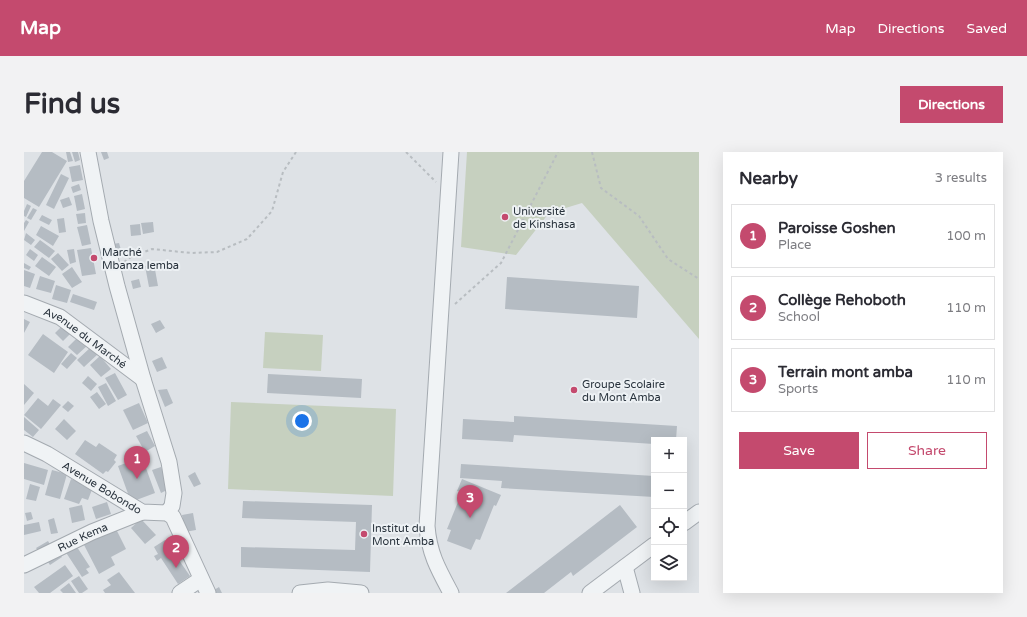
<!DOCTYPE html>
<html lang="en">
<head>
<meta charset="utf-8">
<style>
	body { margin:0; font-family:"Varela Round",sans-serif; background:#f2f2f3; color:#2b2b33 }
	.controls { position:absolute; right:12px; bottom:12px; display:grid; overflow:hidden; border-radius:0px; box-shadow:0 4px 16px #0002 }
	.controls button { width:36px; height:36px; display:grid; place-items:center; padding:0; border:0; border-bottom:1px solid #e1e1e2; background:#fff; color:#2b2b33; font:20px sans-serif }
	.you { position:absolute; left:278px; top:269px; width:14px; height:14px; margin:-10px; border:3px solid #fff; border-radius:50%; background:#1a73e8; box-shadow:0 0 0 6px #1a73e833 }
	.badge { display:grid; place-items:center; width:26px; height:26px; border-radius:50%; background:#c44a6e; color:#fff; font-size:13px; font-weight:700 }
	.pin { position:absolute; translate:-50% -33px; filter:drop-shadow(0 1px 2px #0008) }
	.pin::after { content:''; position:absolute; top:21px; width:14px; height:12px; background:inherit; clip-path:polygon(0 0,100% 0,50% 100%) }
	.list { margin:0; padding:0; list-style:none }
	h2 { display:flex; justify-content:space-between; align-items:center; height:52px; margin:0; padding:0 16px; font-size:17px }
	h2 small { font-size:13px; font-weight:400; color:#7c7c81 }
	.list li { display:grid; grid-template-columns:26px 1fr auto; gap:12px; align-items:center; box-sizing:border-box; height:64px; margin:0 8px 8px; padding:0 8px; border:1px solid #e1e1e2; border-radius:0px }
	.list b { display:block; font-size:15px; white-space:nowrap }
	.list p { margin:0; font-size:13px; white-space:nowrap; color:#7c7c81 }
	.list em { font-size:13px; font-style:normal; color:#7c7c81 }
	.actions { display:flex; gap:8px; padding:12px 16px }
	.actions a { flex:1; padding:9px 0; border:1px solid #c44a6e; border-radius:0px; text-align:center; font-size:14px; color:#c44a6e }
	.actions .main { background:#c44a6e; color:#fff }
	.icon { flex:none; width:22px; height:22px; fill:none; stroke:currentColor; stroke-width:2; stroke-linecap:round; stroke-linejoin:round }
	.map { position:relative; flex:none; width:675px; height:441px; overflow:hidden; border-radius:0px }
	header { display:flex; align-items:center; gap:24px; box-sizing:border-box; height:56px; padding:0 20px; background:#c44a6e; color:#fff }
	header strong { font-size:19px }
	nav { display:flex; gap:22px; margin-inline-start:auto; font-size:14px }
	.intro { display:flex; align-items:center; justify-content:space-between; box-sizing:border-box; height:96px; padding:0 24px }
	h1 { margin:0; font-size:28px }
	.button { padding:10px 18px; border-radius:0px; background:#c44a6e; color:#fff; font-size:14px; font-weight:700 }
	main { display:flex; gap:24px; padding:0 24px }
	aside { flex:1; background:#fff; border-radius:0px; box-shadow:0 4px 16px #0002 }
	.map>svg:first-child { display:block }
	.green { fill:#c6d0bf }
	.building { fill:#b5bcc3 }
	.lines { fill:none; stroke-linecap:round; stroke-linejoin:round }
	.minor-casing { stroke:#a4aab0; stroke-width:17 }
	.path { stroke:#b8bdc1; stroke-width:2; stroke-dasharray:3 3; stroke-linecap:butt }
	.minor { stroke:#f0f3f5; stroke-width:15 }
	.poi-dot { fill:#c44a6e; stroke:#edf1f4; stroke-width:1.5 }
	.labels { text-anchor:middle; stroke-width:4; stroke-linejoin:round; paint-order:stroke }
	.poi-label { font-size:11px; fill:#28323c; stroke:#edf1f4; text-anchor:start }
	.street-label { font-size:11px; fill:#28323c; stroke:#edf1f4 }
</style>
</head>
<body>
<header>
<strong>Map</strong>
<nav><a>Map</a><a>Directions</a><a>Saved</a></nav>
</header>
<div class="intro"><h1>Find us</h1><a class="button">Directions</a></div>
<main>
<div class="map">
<svg width="675" height="441" viewBox="0 0 675 441">
	<rect width="100%" height="100%" fill="#dee2e6"/>
	<path class="green" d="M443 0H675V187L558 51 525 61 492 103 437 95Z
		M241 180 299 183 297 219 239 216Z
		M207 250 372 257 369 344 204 337Z"/>
	<path class="building" d="M18 0H28L43 9 15 55 0 46V29Z
		M42 0H46L49 9 44 10Z
		M48 0H54L56 8 51 10Z
		M77 0H83L85 6 80 8Z
		M56 13 59 28 48 30 45 15Z
		M37 22 45 26 30 57 22 53Z
		M55 32 57 38 49 41 47 35Z
		M58 42 61 57 53 59 50 44Z
		M45 45 48 53 39 56 36 48Z
		M3 52 7 54 2 65 0 64V59Z
		M9 56 13 58 7 68 3 66Z
		M61 61 62 71 54 72 52 62Z
		M18 63 28 68 25 73 15 68Z
		M40 66 42 80 35 81 33 67Z
		M2 68 5 70 0 79V71Z
		M129 70 130 80 119 82 117 71Z
		M116 72 117 83 107 84 106 73Z
		M63 73 67 92 58 94 53 75Z
		M17 74 35 84 29 94 12 83Z
		M2 81 11 88 7 93 0 88Z
		M16 88 31 99 25 106 10 95Z
		M95 91 97 98 91 100 89 92Z
		M67 96 72 122 58 124 53 98Z
		M6 97 14 103 10 109 2 103Z
		M50 97 52 110 46 112 43 98Z
		M34 101 45 113 38 119 27 107Z
		M18 105 32 115 25 124 11 114Z
		M0 111 7 115 5 118 0 116Z
		M130 112 134 134 125 135 121 114Z
		M48 115 58 130 48 136 38 122Z
		M0 118 11 122 6 136 0 134Z
		M16 124 31 129 27 141 12 137Z
		M483 125 615 134 613 166 481 157Z
		M115 127 117 135 109 137 107 129Z
		M32 133 47 138 43 151 28 147Z
		M49 142 73 150 70 158 46 150Z
		M0 167 6 170 0 181Z
		M136 168 141 176 132 181 127 172Z
		M38 174 46 182 39 189 31 181Z
		M19 182 44 200 30 221 4 203Z
		M55 184 64 193 53 203 44 195Z
		M67 195 74 202 60 215 53 208Z
		M47 201 53 206 43 217 37 212Z
		M76 204 87 217 77 225 66 213Z
		M138 205 143 216 133 220 128 209Z
		M91 221 103 243 94 248 81 226Z
		M244 222 338 227 337 246 243 241Z
		M64 224 73 232 67 239 58 231Z
		M82 231 92 249 84 254 74 235Z
		M0 232 10 241 0 253Z
		M143 237 149 251 141 255 134 238Z
		M73 240 82 252 75 257 66 245Z
		M14 246 24 254 29 247 37 253 17 277 0 263Z
		M44 249 50 254 44 260 38 255Z
		M115 251 124 271 109 278 99 258Z
		M490 264 653 274 652 288H630V292L490 283 489 290 438 287 439 267 490 270Z
		M0 265 15 278 9 285 0 278Z
		M40 267 52 279 43 288 31 277Z
		M123 279 131 294 121 300 112 284Z
		M61 288 72 295 75 291 93 303 90 308 92 310 84 320 82 319 79 322 51 302Z
		M118 305 131 341 107 350 94 314Z
		M0 311 24 318 20 333 0 327Z
		M437 312 630 324V345L477 336 478 329 436 326Z
		M137 315 145 337 137 341 128 318Z
		M28 318 43 322 36 347 21 343Z
		M171 320 177 332 170 335 164 324Z
		M47 327 69 335 64 348 58 346 55 352 40 347Z
		M438 327 477 343 472 354 470 353 456 388 452 387 447 398 423 389 427 378 423 377 438 340 433 339Z
		M6 332 16 335 12 349 2 347Z
		M219 349 348 353 346 420 217 415V395L331 398 332 370 218 366Z
		M83 350 87 362 72 367 68 355Z
		M58 353 61 368 48 371 45 356Z
		M596 353 613 375 549 424 547 420 520 441H482Z
		M7 360 9 367 3 369 1 361Z
		M169 361 172 378 161 380 158 363Z
		M30 366 34 381 27 382 24 368Z
		M117 367 132 383 121 392 107 376Z
		M15 370 17 379 0 383V373Z
		M90 373 102 397 87 405 91 413 75 422 58 389Z
		M141 388 166 424 154 432 137 406 133 409 130 404 134 402 130 395Z
		M24 389 28 396 17 403 12 396Z
		M51 392 66 415 62 417 65 421 58 425 41 399Z
		M34 399 38 405 26 413 22 407Z
		M41 413 49 424 26 441H15L10 435Z
		M95 420 111 441H81L79 438 87 433 83 428Z
		M55 424 64 437 58 441H55L47 429Z
		M45 431 52 441H39L36 438Z
		M195 435 198 441H191L190 438Z"/>
	<g class="lines">
		<defs>
			<g id="minor">
				<path d="M64 0 77 69 93 134 119 227 145 310 150 341 148 354 143 361"/>
				<path id="s1" d="M0 151 36 165 119 227"/>
				<path id="s2" d="M0 291 23 302 118 360 143 361 149 365 184 441"/>
				<path d="M660 371 675 360"/>
				<path id="s3" d="M0 413 68 380 118 360"/>
				<path d="M601 415 608 441"/>
				<path d="M156 441 177 427"/>
				<path d="M276 441 304 438 337 441"/>
				<path d="M427 441C414 417 405 401 403 374L427 0"/>
				<path d="M566 441 630 393"/>
			</g>
		</defs>
		<use href="#minor" class="minor-casing"/>
		<path class="path" d="M382 0 412 30
			M568 0 577 36 615 64 644 107 675 127
			M100 110 107 105 128 97 167 101 193 100 223 87 248 59 259 20 272 0
			M431 152 477 111 534 0"/>
		<use href="#minor" class="minor"/>
	</g>
	<g class="poi-dot">
		<circle cx="481" cy="65" r="4"/>
		<circle cx="70" cy="106" r="4"/>
		<circle cx="550" cy="238" r="4"/>
		<circle cx="340" cy="382" r="4"/>
	</g>
	<g class="labels">
		<g class="poi-label">
			<text x="489" y="63">Université<tspan x="489" dy="13">de Kinshasa</tspan></text>
			<text x="78" y="104">Marché<tspan x="78" dy="13">Mbanza lemba</tspan></text>
			<text x="558" y="236">Groupe Scolaire<tspan x="558" dy="13">du Mont Amba</tspan></text>
			<text x="348" y="380">Institut du<tspan x="348" dy="13">Mont Amba</tspan></text>
		</g>
		<g class="street-label">
			<text dy="4" stroke="none"><textPath href="#s1" startOffset="71">Avenue du Marché</textPath></text>
			<text dy="4" stroke="none"><textPath href="#s2" startOffset="90">Avenue Bobondo</textPath></text>
			<text dy="4" stroke="none"><textPath href="#s3" startOffset="65">Rue Kema</textPath></text>
		</g>
	</g>
</svg>
<div class="controls">
<button>+</button>
<button>−</button>
<button><svg class="icon" aria-label="locate" viewBox="0 0 24 24"><circle cx="12" cy="12" r="6"/><path d="M12 2v4M12 18v4M2 12h4M18 12h4"/></svg></button>
<button><svg class="icon" aria-label="layers" viewBox="0 0 24 24"><path d="M12 4l9 5-9 5-9-5zM3 14l9 5 9-5"/></svg></button>
</div>
<div class="you"></div>
<div class="pin badge" style="left:113px;top:327px">1</div>
<div class="pin badge" style="left:152px;top:416px">2</div>
<div class="pin badge" style="left:446px;top:366px">3</div>
</div>
<aside>
<h2>Nearby<small>3 results</small></h2>
<ul class="list">
<li><span class="badge">1</span><div><b>Paroisse Goshen</b><p>Place</p></div><em>100 m</em></li>
<li><span class="badge">2</span><div><b>Collège Rehoboth</b><p>School</p></div><em>110 m</em></li>
<li><span class="badge">3</span><div><b>Terrain mont amba</b><p>Sports</p></div><em>110 m</em></li>
</ul>
<div class="actions"><a class="main">Save</a><a>Share</a></div>
</aside>
</main>
</body>
</html>
